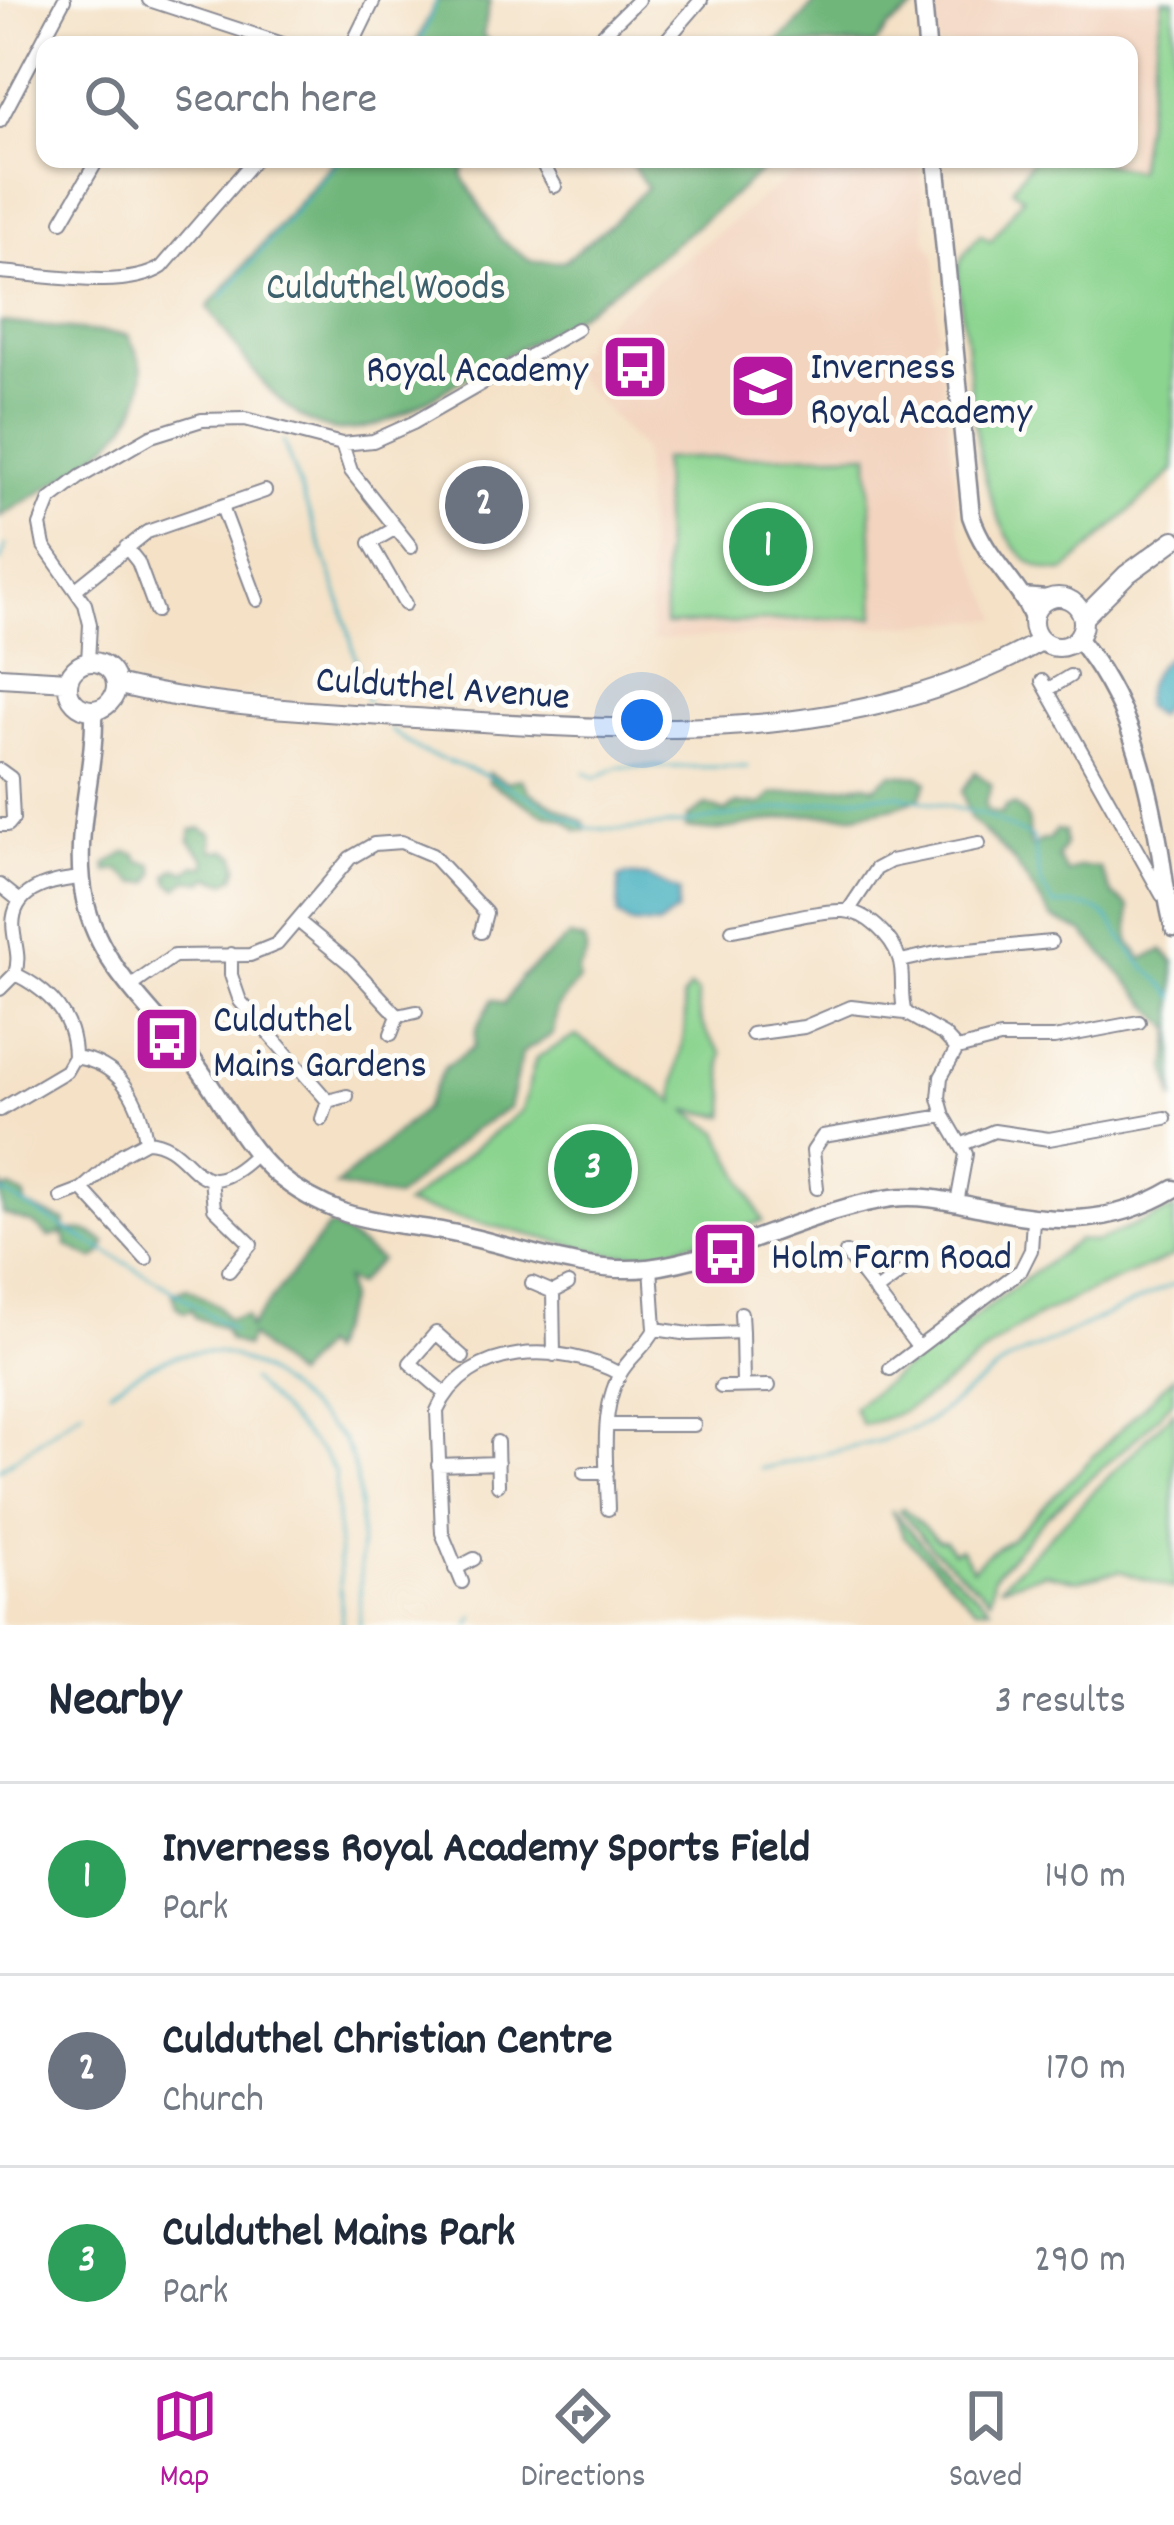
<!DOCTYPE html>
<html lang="en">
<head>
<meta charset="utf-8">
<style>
	body { margin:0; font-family:Dekko,sans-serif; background:#f2f2f3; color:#1f2937 }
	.you { position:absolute; left:642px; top:720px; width:42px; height:42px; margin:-30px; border:9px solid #fff; border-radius:50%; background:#1a73e8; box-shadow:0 0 0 18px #1a73e833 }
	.badge { display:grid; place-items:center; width:78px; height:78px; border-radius:50%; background:#b5179e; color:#fff; font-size:39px; font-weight:700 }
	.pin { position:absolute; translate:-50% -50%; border:6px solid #fff; box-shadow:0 3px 12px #0006 }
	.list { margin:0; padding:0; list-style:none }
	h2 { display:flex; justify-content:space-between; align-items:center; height:156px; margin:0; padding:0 48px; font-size:51px }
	h2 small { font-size:39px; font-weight:400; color:#747a83 }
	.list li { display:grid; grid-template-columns:78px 1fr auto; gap:36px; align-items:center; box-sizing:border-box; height:192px; padding:0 48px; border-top:3px solid #e0e1e3 }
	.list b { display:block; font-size:45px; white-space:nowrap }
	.list p { margin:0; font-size:39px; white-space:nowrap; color:#747a83 }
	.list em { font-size:39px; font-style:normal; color:#747a83 }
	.icon { flex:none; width:66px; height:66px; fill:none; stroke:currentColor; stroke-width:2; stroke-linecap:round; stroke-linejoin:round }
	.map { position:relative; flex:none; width:1174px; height:1625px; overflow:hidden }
	.search { position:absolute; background:#fff; box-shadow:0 3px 9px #0004; left:36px; right:36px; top:36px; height:132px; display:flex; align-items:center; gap:30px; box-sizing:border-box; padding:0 42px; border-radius:24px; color:#747a83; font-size:45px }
	.sheet { height:732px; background:#fff }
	nav { display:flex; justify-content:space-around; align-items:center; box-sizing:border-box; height:168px; border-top:3px solid #e0e1e3; background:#fff; font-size:33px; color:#747a83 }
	nav a { display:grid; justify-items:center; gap:6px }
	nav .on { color:#b5179e }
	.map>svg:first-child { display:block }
	.built { fill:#f3d4bf }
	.green { fill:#8bd48f; stroke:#538276; stroke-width:3 }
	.forest { fill:#70b67a; stroke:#46726c; stroke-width:3 }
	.water { fill:#40aebe; stroke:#2e6e8e; stroke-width:3 }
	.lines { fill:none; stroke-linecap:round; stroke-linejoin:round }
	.stream { stroke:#40aebe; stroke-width:3 }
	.street-casing { stroke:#888892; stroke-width:16 }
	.secondary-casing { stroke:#888892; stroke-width:21 }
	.primary-casing { stroke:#888892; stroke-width:22 }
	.street { stroke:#fff; stroke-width:12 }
	.secondary { stroke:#fff; stroke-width:16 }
	.primary { stroke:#fff; stroke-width:18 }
	.labels { text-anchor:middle; stroke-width:10; stroke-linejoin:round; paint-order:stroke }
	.park-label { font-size:39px; fill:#3d616d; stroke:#fdfcf7 }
	.poi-label { font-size:39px; fill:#1b2f5e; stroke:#fdfcf7; text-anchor:start }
	.street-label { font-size:39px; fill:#1b2f5e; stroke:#fdfcf7 }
</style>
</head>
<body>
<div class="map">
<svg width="1174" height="1625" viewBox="0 0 1174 1625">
	<rect width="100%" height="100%" fill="#fdfcf7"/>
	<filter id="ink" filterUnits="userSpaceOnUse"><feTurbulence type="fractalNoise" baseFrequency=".00833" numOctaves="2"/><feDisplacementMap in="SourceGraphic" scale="24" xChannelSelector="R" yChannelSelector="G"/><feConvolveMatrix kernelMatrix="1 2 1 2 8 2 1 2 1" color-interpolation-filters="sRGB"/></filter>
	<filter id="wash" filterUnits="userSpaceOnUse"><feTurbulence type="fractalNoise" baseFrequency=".004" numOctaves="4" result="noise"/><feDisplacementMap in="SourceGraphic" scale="48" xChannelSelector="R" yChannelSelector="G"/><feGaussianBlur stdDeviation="2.7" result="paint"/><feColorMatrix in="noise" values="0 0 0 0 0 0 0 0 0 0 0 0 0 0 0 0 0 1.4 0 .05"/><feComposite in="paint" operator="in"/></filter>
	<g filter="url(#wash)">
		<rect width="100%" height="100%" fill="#f4e1c6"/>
		<path class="built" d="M934 0H1174V185L1118 164 1086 159H1129V45H938Z
			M811 159H920L926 241 935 254 938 335 933 339 935 360 940 363 948 418 960 530 1000 619 652 641 642 450 552 351 569 357 582 348 583 339Z"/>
		<path class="green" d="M1163 0H1174V470L1065 571C980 578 972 398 966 340 964 322 955 282 959 265 961 256 974 243 980 234L991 241 1023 197 1012 189 1033 159H1086L1137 171Z
			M869 453 875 617 665 625 662 459Z
			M690 988 698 994C696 1019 705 1034 722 1053 718 1074 731 1093 725 1116L686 1110 719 1132 763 1221 661 1252 614 1255 405 1205 522 1110 536 1058 576 1036 675 1102C670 1068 693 1034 682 999Z
			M1174 1209V1256C1126 1277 1073 1296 1028 1322 967 1357 936 1409 862 1425L853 1407 1078 1240 1095 1242Z
			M1174 1376V1399L1144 1431 1047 1516 993 1577 990 1599 932 1548 899 1510 903 1508 937 1540 945 1541 953 1552 960 1549 973 1569 986 1555 1011 1539Z
			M1174 1411V1589L1120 1571 1078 1581 1044 1573 999 1587Z
			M891 1510 936 1560 990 1607 976 1608 904 1536Z"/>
		<path class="forest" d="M437 0H490L483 35 491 45H415Z
			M817 0H917L918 6 889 27 875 45H773L791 31Z
			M336 159H467L462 175 499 238 530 261 563 262 612 223 647 187 628 159H775C716 212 653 262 589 307 549 334 504 356 462 380 425 401 381 434 336 430 281 424 238 349 208 307Z
			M0 322 128 335C133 345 141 358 142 369 151 440 50 484 0 517Z
			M975 772 992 785 985 804 988 812 1002 814 1005 807 1014 805C1034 822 1028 820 1029 843L1033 848 1042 840H1049L1056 830 1064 831 1065 845 1058 857 1068 873 1079 867 1100 868 1112 894 1129 907V941L1142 959 1163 950 1174 962V1101L1167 1067 1172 1030 1083 932 1052 918 1013 860 970 818 962 792Z
			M489 773 506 782 521 779 530 792 584 822 585 830 578 831 564 819 539 812 489 782Z
			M891 774 919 776 927 782 920 798 895 807 855 815H802L714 831 686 828 688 817 706 805 725 812 735 804H762L773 794 866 784 874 787Z
			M201 828 212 834 213 851 227 850 236 856 238 868 234 878 225 882 208 877 204 882 189 880 177 888 169 882 168 874 176 868 187 872 195 865 206 867V859L189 840 191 830Z
			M127 852 137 855 139 861 153 864 155 873 151 882 136 883 118 870 107 872 106 865Z
			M569 937 583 940C589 950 586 962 578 970L579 980 557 1008 553 1034 522 1053 509 1108 473 1130 396 1198 336 1186 424 1109 445 1067 474 1047 476 1030 493 999 504 1004 521 977Z
			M0 1182 4 1190 11 1188 25 1196V1206L65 1221 63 1231C87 1230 84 1228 106 1243L101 1254 93 1259 67 1246 66 1238 61 1234 49 1237 34 1224 3 1214Z
			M328 1227 336 1228 380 1260 356 1285 345 1280 348 1299 327 1353 321 1346 294 1377 250 1336 245 1347 229 1340 223 1328 195 1317 191 1309 185 1313 176 1306 173 1293 187 1288 218 1306 227 1319 246 1316 249 1328Z"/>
		<path class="water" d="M1169 656 1174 658V689L1157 717 1145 708C1141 691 1154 665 1169 656Z
			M626 875 647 877 679 892 677 911 658 926 630 924 618 916 619 878Z"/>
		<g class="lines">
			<path class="stream" d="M419 45 437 0
				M221 298 340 159
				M283 441 340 599 367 701
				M0 562 6 545
				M390 730 422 752 485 775 589 828 622 830 680 824 863 796 898 795 981 814 1033 838 1041 884 1054 905C1113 904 1103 916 1135 956 1147 971 1163 981 1174 997
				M585 772 596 778 618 767H748
				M0 1191 166 1286 233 1330
				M251 1380 324 1455 335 1473 342 1625
				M110 1390C218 1315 256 1361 341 1438 369 1474 358 1576 360 1625
				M0 1469 83 1409
				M760 1469 879 1441 925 1424 1008 1361 1174 1284
				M470 1625 475 1616"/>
		</g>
	</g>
	<g filter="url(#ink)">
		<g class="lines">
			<defs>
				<path id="street" d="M149 0 286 45
					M663 44 701 0
					M352 45 374 0
					M592 45 638 0
					M0 121 64 0
					M540 159 555 186
					M62 221 98 159
					M0 272C45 275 125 291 162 267L255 159
					M342 444 351 471 411 547
					M222 507 257 600
					M396 528 370 543 405 604
					M126 547 138 562 156 611
					M76 589 147 532 265 491
					M88 662 90 624 85 604 44 546 40 525 50 500 80 477 151 436 202 420 245 419 342 444 373 441 413 423 577 329
					M1042 681 1162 895
					M1047 690 1070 676
					M0 770 11 778 13 819 8 825H0
					M81 878C48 881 7 890 14 934 16 949 20 958 15 974 50 991 74 1017 74 1057 120 1063 140 1099 146 1141 197 1143 192 1216 256 1154
					M0 885 20 901
					M848 911 876 869 891 861 979 843
					M298 921 349 963 398 1016
					M732 930C764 925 815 910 844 911 867 912 892 937 899 958 905 975 899 995 905 1013L944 1035 957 1049
					M231 954V975L240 1001 328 1101
					M901 961 936 953 1051 942
					M130 987 174 956 250 955 277 944 350 858 374 844 401 842 432 855 486 913 481 932
					M0 989 15 974
					M391 1034 398 1016 416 1012
					M752 1034 804 1027 851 1007 905 1013
					M0 1110 66 1071 74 1057
					M322 1119 328 1101 347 1096
					M146 1141 122 1154 82 1189 146 1259
					M963 1144 994 1131 1049 1139 1165 1118
					M211 1179 214 1208 251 1244 229 1271
					M817 1188 813 1151 823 1136 944 1116
					M61 1197 82 1189
					M957 1203 966 1154 944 1116 939 1098 941 1077 957 1049 1000 1038H1054L1139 1022
					M846 1253 918 1347
					M532 1283 553 1292 568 1284
					M553 1292 554 1355
					M875 1292 901 1273
					M741 1313 742 1332
					M655 1329 689 1334 742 1332 743 1386
					M890 1369 1021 1270 1031 1250 1033 1220
					M721 1387 769 1386
					M445 1393 410 1363 436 1333 463 1357
					M608 1425H694
					M497 1442 498 1485
					M438 1465 498 1463
					M584 1473H607
					M608 1509C607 1468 599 1412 620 1374 629 1357 646 1347 655 1329L651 1267
					M455 1569 474 1559
					M462 1582 442 1533 437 1411C467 1342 562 1342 620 1374"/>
				<path id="secondary" d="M923 0 927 45
					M936 159 971 516C986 560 1017 580 1033 618
					M1022 597 1047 599
					M1077 638C1127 698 1146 769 1159 845 1164 873 1166 901 1174 928
					M94 710C96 774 71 836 85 900 98 961 144 1003 184 1049 218 1089 237 1139 275 1173 295 1190 320 1204 345 1213 383 1225 423 1226 461 1235 521 1248 586 1275 648 1268 732 1257 808 1210 892 1198 923 1194 952 1202 982 1208 1053 1224 1110 1227 1174 1189"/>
				<path id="primary" d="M1033 622a25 25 0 1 1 50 0a25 25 0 1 1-50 0Z
					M1083 618 1126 575 1174 540
					M68 686a24 24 0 1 1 48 0a24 24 0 1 1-48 0Z
					M0 677 68 681
					M116 684C212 708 316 711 415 718 626 731 851 751 1041 641"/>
			</defs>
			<use href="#street" class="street-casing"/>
			<use href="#secondary" class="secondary-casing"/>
			<use href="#primary" class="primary-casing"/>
			<use href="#street" class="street"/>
			<use href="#secondary" class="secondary"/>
			<use href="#primary" class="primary"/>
		</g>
	</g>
	<defs>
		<symbol id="bus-square" viewBox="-11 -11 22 22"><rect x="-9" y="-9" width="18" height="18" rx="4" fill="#b5179e" stroke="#fdfcf7"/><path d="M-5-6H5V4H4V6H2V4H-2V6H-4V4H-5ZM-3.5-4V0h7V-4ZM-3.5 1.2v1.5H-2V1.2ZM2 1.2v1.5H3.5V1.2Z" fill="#fff"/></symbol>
		<symbol id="school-square" viewBox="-11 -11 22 22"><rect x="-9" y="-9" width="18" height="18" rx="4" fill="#b5179e" stroke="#fdfcf7"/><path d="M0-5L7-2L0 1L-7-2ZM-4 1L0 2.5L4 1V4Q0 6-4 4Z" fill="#fff"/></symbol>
	</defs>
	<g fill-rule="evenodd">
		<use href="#bus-square" x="597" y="329" width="76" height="76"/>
		<use href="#school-square" x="725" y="348" width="76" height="76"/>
		<use href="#bus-square" x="129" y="1001" width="76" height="76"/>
		<use href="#bus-square" x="687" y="1216" width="76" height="76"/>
	</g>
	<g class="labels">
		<g class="park-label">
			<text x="386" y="298">Culduthel Woods</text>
		</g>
		<g class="poi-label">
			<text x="810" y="378">Inverness<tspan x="810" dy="45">Royal Academy</tspan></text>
			<text x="588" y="381" text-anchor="end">Royal Academy</text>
			<text x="213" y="1031">Culduthel<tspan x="213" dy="45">Mains Gardens</tspan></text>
			<text x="771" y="1268">Holm Farm Road</text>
		</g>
		<g class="street-label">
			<text transform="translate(443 685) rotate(4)" y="14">Culduthel Avenue</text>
		</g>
	</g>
</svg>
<div class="you"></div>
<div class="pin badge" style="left:768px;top:547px;background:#2e9e5b">1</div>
<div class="pin badge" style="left:484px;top:505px;background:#6b7280">2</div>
<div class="pin badge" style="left:593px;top:1169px;background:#2e9e5b">3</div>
<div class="search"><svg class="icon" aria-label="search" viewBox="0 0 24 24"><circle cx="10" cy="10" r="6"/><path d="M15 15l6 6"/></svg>Search here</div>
</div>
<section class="sheet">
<h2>Nearby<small>3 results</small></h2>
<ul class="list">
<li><span class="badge" style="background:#2e9e5b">1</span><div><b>Inverness Royal Academy Sports Field</b><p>Park</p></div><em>140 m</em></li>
<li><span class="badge" style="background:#6b7280">2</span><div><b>Culduthel Christian Centre</b><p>Church</p></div><em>170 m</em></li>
<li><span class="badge" style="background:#2e9e5b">3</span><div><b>Culduthel Mains Park</b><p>Park</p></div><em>290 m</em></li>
</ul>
</section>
<nav>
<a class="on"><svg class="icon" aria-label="map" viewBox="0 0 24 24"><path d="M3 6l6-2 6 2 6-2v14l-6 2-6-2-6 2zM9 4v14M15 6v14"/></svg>Map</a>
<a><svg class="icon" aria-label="directions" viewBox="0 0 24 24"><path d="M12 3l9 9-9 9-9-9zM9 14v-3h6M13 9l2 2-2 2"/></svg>Directions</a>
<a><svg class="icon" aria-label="saved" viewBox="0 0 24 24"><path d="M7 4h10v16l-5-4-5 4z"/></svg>Saved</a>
</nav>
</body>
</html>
